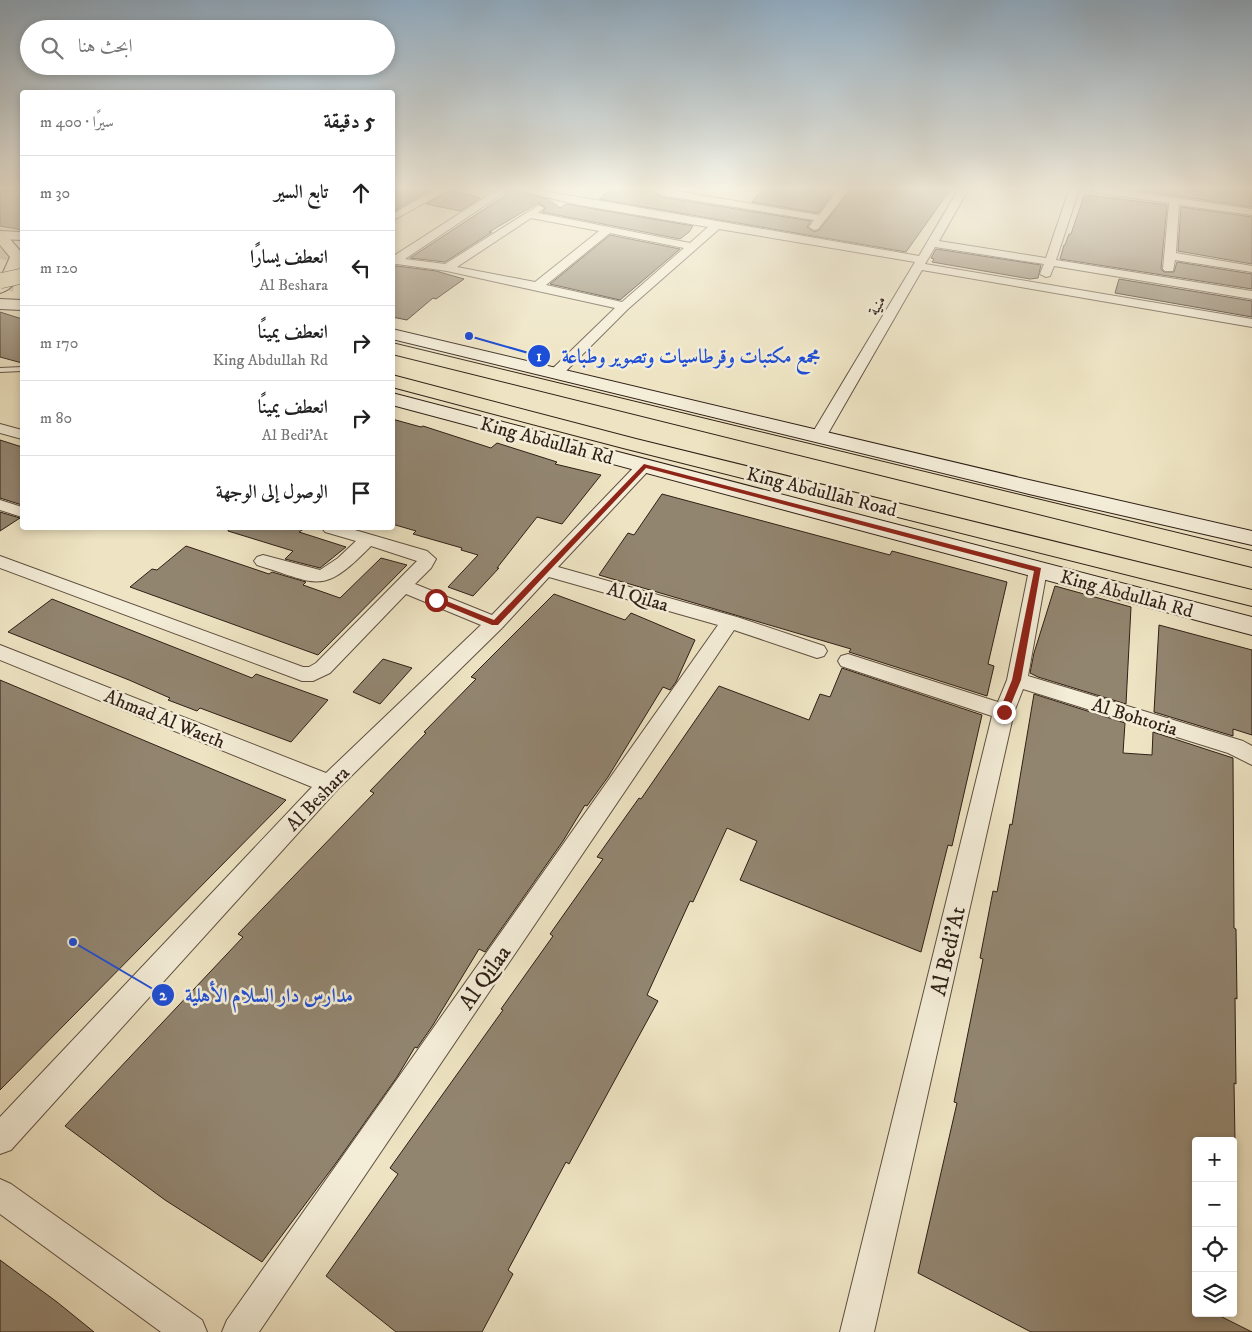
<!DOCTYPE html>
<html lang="ar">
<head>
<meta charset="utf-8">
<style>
	body { margin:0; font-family:"IM FELL DW Pica",Amiri,serif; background:#f6f6f6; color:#222; direction:rtl }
	.controls { position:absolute; right:15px; bottom:15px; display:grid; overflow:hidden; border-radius:5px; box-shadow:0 2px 8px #0003 }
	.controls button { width:45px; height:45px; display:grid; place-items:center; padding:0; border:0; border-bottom:1px solid #e0e0e0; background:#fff; color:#222; font:25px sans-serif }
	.stop { position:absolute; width:15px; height:15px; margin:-11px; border:4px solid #8f2418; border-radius:50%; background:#fff }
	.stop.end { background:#8f2418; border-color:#fff; box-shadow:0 1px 5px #0008 }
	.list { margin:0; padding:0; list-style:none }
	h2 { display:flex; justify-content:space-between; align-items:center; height:65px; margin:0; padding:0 20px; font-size:21px }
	h2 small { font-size:16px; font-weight:400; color:#767676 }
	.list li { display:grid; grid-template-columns:32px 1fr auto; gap:15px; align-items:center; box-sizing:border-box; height:75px; padding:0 20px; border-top:1px solid #e0e0e0 }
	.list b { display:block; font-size:19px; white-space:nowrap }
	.list p { margin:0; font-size:16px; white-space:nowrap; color:#767676 }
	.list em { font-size:16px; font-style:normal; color:#767676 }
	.icon { flex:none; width:28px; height:28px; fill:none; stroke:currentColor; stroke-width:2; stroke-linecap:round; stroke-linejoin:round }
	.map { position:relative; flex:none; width:1252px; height:1332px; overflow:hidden; direction:ltr }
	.search { position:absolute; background:#fff; box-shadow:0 2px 8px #0003; left:20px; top:20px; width:375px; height:55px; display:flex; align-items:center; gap:12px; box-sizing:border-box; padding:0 18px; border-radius:28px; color:#767676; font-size:19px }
	.panel { position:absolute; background:#fff; box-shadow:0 2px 8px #0003; left:20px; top:90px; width:375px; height:440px; border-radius:5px; direction:rtl }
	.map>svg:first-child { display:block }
	.building { fill:#928570; stroke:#2f1f16 }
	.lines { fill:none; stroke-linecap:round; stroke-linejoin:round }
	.trunk-tunnel { stroke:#c8bda0; stroke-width:15; stroke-dasharray:15 8; stroke-linecap:butt }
	.service-casing { stroke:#5f5041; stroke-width:2 }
	.minor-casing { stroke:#5f5041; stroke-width:2 }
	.secondary-casing { stroke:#2f1f16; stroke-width:2 }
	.primary-casing { stroke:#2f1f16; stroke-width:2 }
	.trunk-casing { stroke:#2f1f16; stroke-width:2 }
	.service { fill:#f4edd8; fill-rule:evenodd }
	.minor { fill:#f4edd8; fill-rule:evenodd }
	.secondary { fill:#f4edd8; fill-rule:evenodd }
	.primary { fill:#eee4c3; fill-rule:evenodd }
	.trunk { fill:#eee4c3; fill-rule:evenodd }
	.primary-bridge-casing { stroke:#2f1f16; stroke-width:16; stroke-linecap:butt }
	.primary-bridge { stroke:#eee4c3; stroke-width:15 }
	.route { fill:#8f2418 }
	.labels { text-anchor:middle; stroke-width:5; stroke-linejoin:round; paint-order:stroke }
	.far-street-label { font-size:16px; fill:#2f1f16; stroke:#f4edd8 }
	.street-label { font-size:19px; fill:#2f1f16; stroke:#f4edd8 }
	.near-street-label { font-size:22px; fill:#2f1f16; stroke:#f4edd8 }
	.leader { fill:none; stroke:#1d4ed8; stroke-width:2 }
	.callout-dot { fill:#1d4ed8; stroke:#f4edd8; stroke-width:2 }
	.mark-label { font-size:15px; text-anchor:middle; font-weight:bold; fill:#fff }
	.callout-label { font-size:20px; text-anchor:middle; font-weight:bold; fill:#1d4ed8; stroke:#f4edd8; stroke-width:5; stroke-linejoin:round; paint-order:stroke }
</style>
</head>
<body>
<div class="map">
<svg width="1252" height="1332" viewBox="0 0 1252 1332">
	<rect width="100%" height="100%" fill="#eee4c3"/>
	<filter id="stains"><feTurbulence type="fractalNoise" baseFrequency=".004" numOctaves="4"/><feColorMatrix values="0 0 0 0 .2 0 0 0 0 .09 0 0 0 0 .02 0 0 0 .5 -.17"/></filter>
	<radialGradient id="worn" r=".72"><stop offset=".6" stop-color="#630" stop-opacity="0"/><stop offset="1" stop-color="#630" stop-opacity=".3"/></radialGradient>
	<path class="building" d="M0 190H22V230L0 226Z
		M392 190H430L392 212Z
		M450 190 480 198 460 211 426 204Z
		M610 190H655L656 194 661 197 811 221 807 227 814 232 819 230 851 190H950L906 252 599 199Z
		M762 190H835L818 213 752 202Z
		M1137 190H1252V207Z
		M512 191 548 199 560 208 566 204 693 226 689 232 680 239 542 212 546 208 538 203 489 232H492L445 262 410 258Z
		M1088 195 1167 205 1161 269 1164 272H1174L1177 262 1252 274V289L1060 259 1064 245H1065L1069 234H1071L1084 196Z
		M1181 207 1252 217V264L1178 251Z
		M610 235 680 249 620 300 550 284Z
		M936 249 1041 265 1038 278 1030 279 932 262 934 259 931 258Z
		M397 266 436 271 464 279 436 299 433 298 407 320 392 317V267Z
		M1119 279 1252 301V317L1115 293Z
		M0 312 22 319V363L0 357Z
		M392 419 421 427 423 426 491 448 497 443 557 462 555 464 601 475 562 524 537 517 497 568H499L473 596 448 587 478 555 461 550 462 548 413 534 416 531 392 524Z
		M0 440 22 447V505L0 498Z
		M662 494 890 555 892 551 1007 582 988 664 994 666 987 696 849 652 851 649 599 575 628 533 634 535Z
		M0 512 20 518 0 531Z
		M229 528H305L299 532 346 547 320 568 285 559 293 551 228 531Z
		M186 546 269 574 272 572 306 582 303 585 340 598 381 558 407 565 318 655 130 587 152 569 157 570Z
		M1055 586 1131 607 1126 704 1038 677 1030 673 1034 653Z
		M554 594 625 620 631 613 695 640 676 682 670 690 663 687 608 777 587 806 585 805 563 841 485 952 479 949 433 1025 417 1048 415 1047 397 1077 336 1163 262 1262 165 1200 65 1126 243 937 238 934 374 793 370 791 426 733 424 732 476 679 471 677Z
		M52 599 252 678 256 674 328 700 291 742 200 708 197 711 168 700 170 698 129 680 8 632Z
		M1159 625 1252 650V735L1233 729V736L1154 712Z
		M383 659 412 668 380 704 353 692Z
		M842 668 982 715 952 846 948 845 921 952 740 880 757 841 727 828 693 902 690 901 647 995 658 1001 569 1164 566 1162 508 1270 513 1274 482 1332H396L326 1276 398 1174 390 1168 503 1010 501 1009 553 936 550 934 603 859 597 857 639 798 641 799 719 686 809 720 820 694 830 697Z
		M0 680 286 800 0 1090Z
		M1034 694 1125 723 1123 753 1152 755 1153 732 1233 758 1234 928 1236 929 1237 999 1235 998 1236 1084 1234 1083 1235 1141H1196V1313H1214L1252 1332H1031L918 1273 957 1103 954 1102 983 959 980 958 993 891 997 892 1010 824 1012 825Z
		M0 1260 57 1302 94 1332H0Z"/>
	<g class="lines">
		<path class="trunk-tunnel" d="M0 251 22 257
			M0 281 22 286"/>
		<defs>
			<path id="service" d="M22 367V371L0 372V368Z"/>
			<path id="minor" d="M435 190H448L392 221V214Z
				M496 190H508L405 259 445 264 539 205 544 208 538 213 690 243 708 227 579 205 517 190H538L919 256 958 190H968L939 241 1046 258 1069 190H1079L1056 260 1252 291V299L1054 266 1050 276 1046 277 1040 274 1044 264 935 247 925 264 1252 319V327L922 270 826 437 823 440H813L810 437 915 262 719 229 628 309 560 377 555 378 548 374 550 371 615 308 447 271 397 264 392 265V257ZM531 218 599 231 535 282 457 267ZM610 233 684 248 622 302 546 285Z
				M657 190H670L819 215 838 190H849L818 229 814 230 809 227 814 220 661 195 658 194Z
				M1092 190H1121L1252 209V215L1179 205 1176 253 1252 266V272L1175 260 1173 271H1165L1163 269 1169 203 1097 193Z
				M0 424 22 430V439L0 433Z
				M644 461 650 463 652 466 650 469 558 567 737 617 824 646 827 651 824 656 817 658 734 630 259 1332H222L227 1320 718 625 549 577 502 628 337 790 11 1150 0 1154V1117L312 787 0 660V645L326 773 481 625 406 594 330 673 313 681H302L0 568V556L303 667H309L316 663 417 561 371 546C322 596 319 584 257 565L254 561 257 557 263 555 320 570 338 558 356 541 325 532 322 528H348L427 551 436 559 431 568 415 584 492 615 638 463Z
				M0 500 22 507V517L0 510Z
				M1038 564 1044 566 1047 570 1028 676 1243 741 1252 746V765L1228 753 1023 689 1014 712 874 1332H840L992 716 841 666 838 661 841 656 848 654 998 702 1007 680 1029 570 1032 566Z
				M0 1179 11 1184 202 1320 207 1332H161L0 1214Z"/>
			<path id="secondary" d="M0 231 22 232V240L0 239Z
				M0 299 22 300V310L0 309Z
				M392 329 1029 480 1252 531V545L1029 494 392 339Z
				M392 393 1252 617V635L392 405Z"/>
			<path id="primary" d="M0 232 5 233 22 253C22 269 18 288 0 293V279L10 257 0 245Z"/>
			<path id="trunk" d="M392 343 1252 551V567L392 354Z
				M392 375 636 439 1252 590V606L623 448 392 387Z"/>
		</defs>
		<use href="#service" class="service-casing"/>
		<use href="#minor" class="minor-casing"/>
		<use href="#secondary" class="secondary-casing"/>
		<use href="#primary" class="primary-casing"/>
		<use href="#trunk" class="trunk-casing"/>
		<use href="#service" class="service"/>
		<use href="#minor" class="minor"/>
		<use href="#secondary" class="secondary"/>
		<use href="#primary" class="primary"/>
		<use href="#trunk" class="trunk"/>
		<defs>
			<path id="primary-bridge" d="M0 281 22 276"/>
		</defs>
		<use href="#primary-bridge" class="primary-bridge-casing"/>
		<use href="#primary-bridge" class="primary-bridge"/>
	</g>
	<linearGradient id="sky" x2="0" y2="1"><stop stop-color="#90acc2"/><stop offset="0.5" stop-color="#f7f3e4"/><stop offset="1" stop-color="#f7f3e4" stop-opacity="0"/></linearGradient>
	<rect width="1252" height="377" fill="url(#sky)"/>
	<path class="route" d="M644 464 1041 568 1021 680 1007 714 1004 715 999 712 1012 680 1034 571 646 468 498 625H492L434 601V598H439L494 620Z"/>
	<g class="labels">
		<g class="far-street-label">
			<text transform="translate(876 305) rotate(-60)" y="6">منية</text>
		</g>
		<g class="street-label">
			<text transform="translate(547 440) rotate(15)" y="7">King Abdullah Rd</text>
			<text transform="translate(822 491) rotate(14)" y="7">King Abdullah Road</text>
			<text transform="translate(1127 593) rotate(15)" y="7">King Abdullah Rd</text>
			<text transform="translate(638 596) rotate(16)" y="7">Al Qilaa</text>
			<text transform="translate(1135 716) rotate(17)" y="7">Al Bohtoria</text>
			<text transform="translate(165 718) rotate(22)" y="7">Ahmad Al Waeth</text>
			<text transform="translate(317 798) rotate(-46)" y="7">Al Beshara</text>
		</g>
		<g class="near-street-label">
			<text transform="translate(947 951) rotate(-77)" y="8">Al Bedi'At</text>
			<text transform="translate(484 977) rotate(-55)" y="8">Al Qilaa</text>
		</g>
	</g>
	<path class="leader" d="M469 336L539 356M73 942L163 995"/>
	<g class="callout-dot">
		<circle cx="469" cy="336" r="5"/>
		<circle cx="73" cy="942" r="5"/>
		<circle cx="539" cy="356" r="12"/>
		<circle cx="163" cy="995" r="12"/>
	</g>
	<g class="mark-label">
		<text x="539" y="361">1</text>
		<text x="163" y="1000">2</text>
	</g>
	<g class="callout-label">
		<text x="691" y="363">مجمع مكتبات وقرطاسيات وتصوير وطباعة</text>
		<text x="269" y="1002">مدارس دار السلام الأهلية</text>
	</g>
	<rect width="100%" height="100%" filter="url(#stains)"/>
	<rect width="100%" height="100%" fill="url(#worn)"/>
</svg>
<div class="controls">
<button>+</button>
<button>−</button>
<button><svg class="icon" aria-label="locate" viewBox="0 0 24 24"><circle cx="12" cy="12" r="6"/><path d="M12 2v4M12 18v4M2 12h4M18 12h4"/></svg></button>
<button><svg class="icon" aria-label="layers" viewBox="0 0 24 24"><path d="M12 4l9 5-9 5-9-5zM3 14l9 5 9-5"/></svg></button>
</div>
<div class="stop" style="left:436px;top:600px"></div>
<div class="stop end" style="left:1004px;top:712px"></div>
<div class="search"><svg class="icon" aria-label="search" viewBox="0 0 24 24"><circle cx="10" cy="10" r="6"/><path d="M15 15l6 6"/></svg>ابحث هنا</div>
<section class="panel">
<h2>5 دقيقة<small>سيرًا · 400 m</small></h2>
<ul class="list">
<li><svg class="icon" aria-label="ahead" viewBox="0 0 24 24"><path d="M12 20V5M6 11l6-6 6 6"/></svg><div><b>تابع السير</b></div><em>30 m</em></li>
<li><svg class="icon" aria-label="left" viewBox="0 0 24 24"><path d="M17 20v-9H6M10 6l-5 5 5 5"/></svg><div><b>انعطف يسارًا</b><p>Al Beshara</p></div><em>120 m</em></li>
<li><svg class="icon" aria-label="right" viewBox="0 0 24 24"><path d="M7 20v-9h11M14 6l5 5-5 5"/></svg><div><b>انعطف يمينًا</b><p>King Abdullah Rd</p></div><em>170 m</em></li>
<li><svg class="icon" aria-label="right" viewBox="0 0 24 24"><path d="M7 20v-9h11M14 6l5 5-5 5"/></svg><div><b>انعطف يمينًا</b><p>Al Bedi'At</p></div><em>80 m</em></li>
<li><svg class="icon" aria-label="arrive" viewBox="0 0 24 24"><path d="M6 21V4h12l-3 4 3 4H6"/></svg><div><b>الوصول إلى الوجهة</b></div></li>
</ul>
</section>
</div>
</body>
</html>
